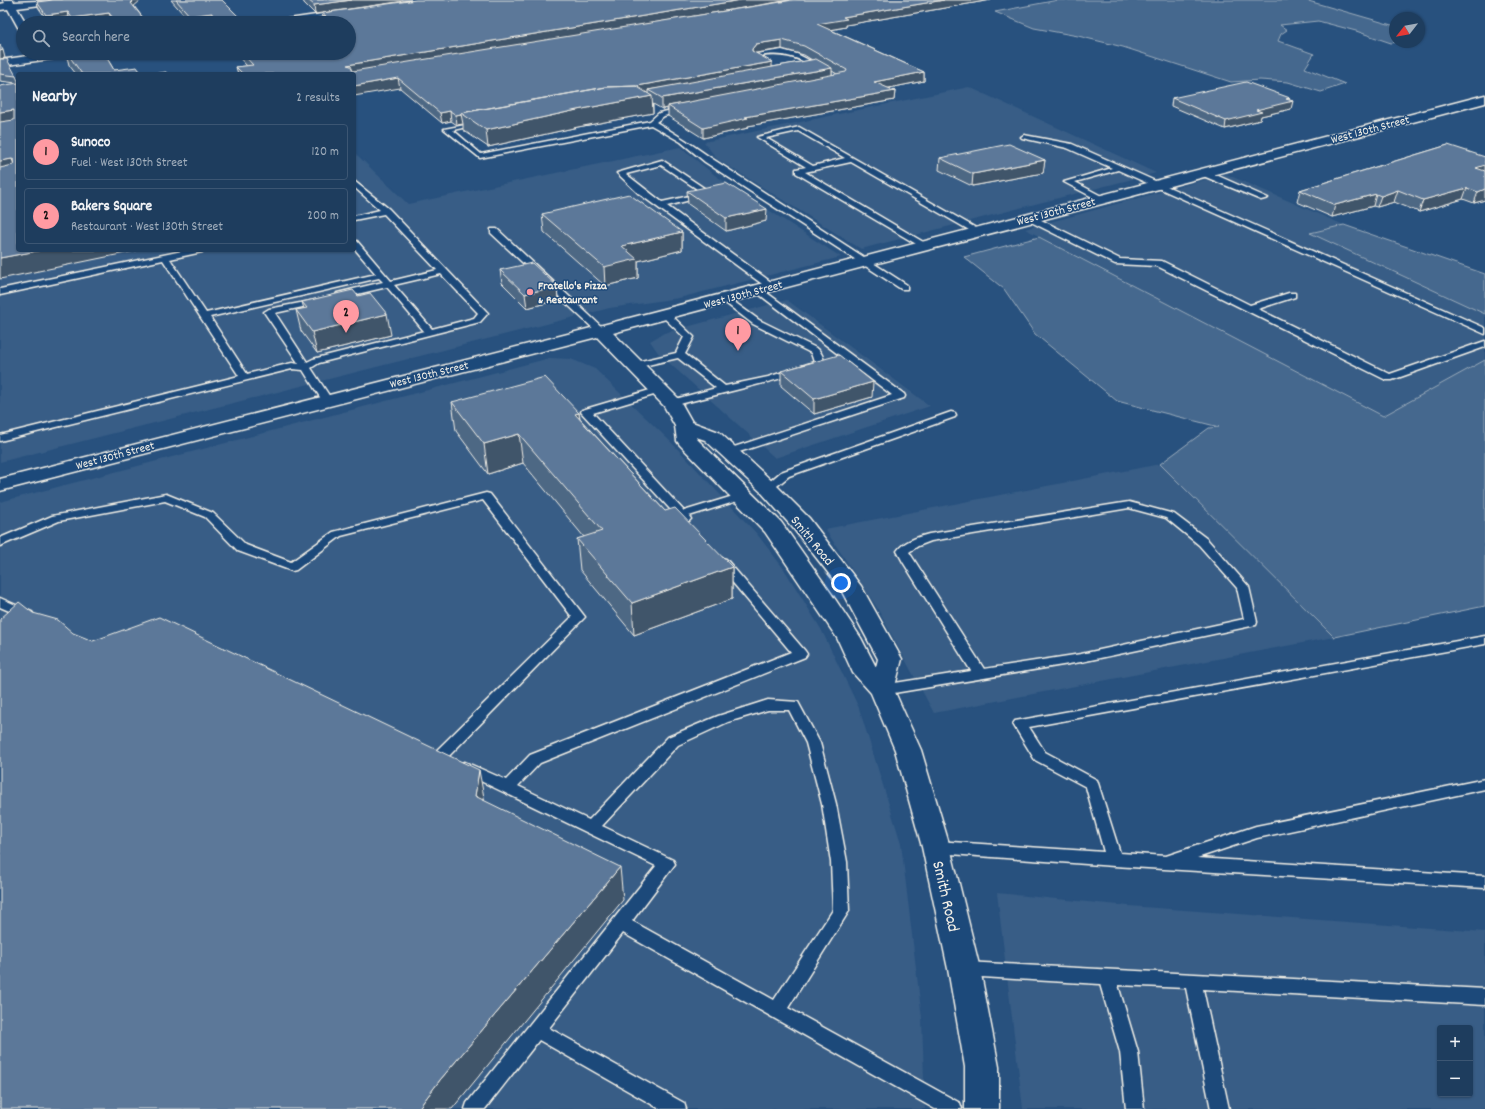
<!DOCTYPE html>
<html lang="en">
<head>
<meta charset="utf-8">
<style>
	body { margin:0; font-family:Dekko,sans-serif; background:#2b4867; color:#f1f3f6 }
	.controls { position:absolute; right:12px; bottom:12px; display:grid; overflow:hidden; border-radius:4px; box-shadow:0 1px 3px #0004 }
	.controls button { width:36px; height:36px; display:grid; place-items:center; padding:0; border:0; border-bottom:1px solid #3c5673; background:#1e3d5e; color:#f1f3f6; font:20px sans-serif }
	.compass { position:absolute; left:1389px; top:12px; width:36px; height:36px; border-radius:50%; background:#1e3d5e; box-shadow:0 1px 3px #0004; rotate:239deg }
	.you { position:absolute; left:841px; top:583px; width:14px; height:14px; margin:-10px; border:3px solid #fff; border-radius:50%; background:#1a73e8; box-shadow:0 0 0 6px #1a73e833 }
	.badge { display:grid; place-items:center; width:26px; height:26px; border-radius:50%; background:#ff9aa2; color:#111; font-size:13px; font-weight:700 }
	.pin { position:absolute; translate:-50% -33px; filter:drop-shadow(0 1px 2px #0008) }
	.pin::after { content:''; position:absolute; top:21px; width:14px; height:12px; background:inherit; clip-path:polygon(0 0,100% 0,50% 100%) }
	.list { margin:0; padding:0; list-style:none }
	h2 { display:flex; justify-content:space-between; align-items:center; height:52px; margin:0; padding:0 16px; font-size:17px }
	h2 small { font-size:13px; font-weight:400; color:#a1aebc }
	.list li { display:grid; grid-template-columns:26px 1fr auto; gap:12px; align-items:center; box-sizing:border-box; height:56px; margin:0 8px 8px; padding:0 8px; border:1px solid #3c5673; border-radius:4px }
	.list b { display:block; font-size:15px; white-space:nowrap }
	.list p { margin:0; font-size:13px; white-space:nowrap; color:#a1aebc }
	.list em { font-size:13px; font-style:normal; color:#a1aebc }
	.icon { flex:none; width:22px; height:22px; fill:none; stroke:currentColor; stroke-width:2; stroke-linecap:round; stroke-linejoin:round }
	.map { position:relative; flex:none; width:1485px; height:1109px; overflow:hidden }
	.search { position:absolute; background:#1e3d5e; box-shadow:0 1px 3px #0004; left:16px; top:16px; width:340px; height:44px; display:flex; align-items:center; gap:10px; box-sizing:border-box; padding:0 14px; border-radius:22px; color:#a1aebc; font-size:15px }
	.panel { position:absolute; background:#1e3d5e; box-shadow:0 1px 3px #0004; left:16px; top:72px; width:340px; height:180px; border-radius:4px }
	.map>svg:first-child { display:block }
	.built { fill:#375d86; fill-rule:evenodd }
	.green { fill:#45688e; stroke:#9cacbb }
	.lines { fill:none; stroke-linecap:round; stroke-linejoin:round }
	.lane-casing { stroke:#f4f1e8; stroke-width:3 }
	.street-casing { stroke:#f4f1e8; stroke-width:3 }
	.secondary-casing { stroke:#f4f1e8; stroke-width:3 }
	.lane { fill:#1f4a7a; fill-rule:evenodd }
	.street { fill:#1f4a7a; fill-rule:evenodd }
	.secondary { fill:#1f4a7a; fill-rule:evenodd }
	.wall { fill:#4e6784; stroke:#f4f1e8; fill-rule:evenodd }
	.shaded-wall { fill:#40546b; stroke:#f4f1e8 }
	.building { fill:#5b7899; stroke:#f4f1e8 }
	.poi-dot { fill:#ff9aa2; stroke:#1f4a7a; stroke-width:1.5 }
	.labels { text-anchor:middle; stroke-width:3; stroke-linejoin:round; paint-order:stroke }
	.far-street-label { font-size:12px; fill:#f4f1e8; stroke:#1f4a7a }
	.far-poi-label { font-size:12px; font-weight:bold; fill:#f4f1e8; stroke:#1f4a7a; text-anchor:start }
	.street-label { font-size:14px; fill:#f4f1e8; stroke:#1f4a7a }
	.near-street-label { font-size:17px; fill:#f4f1e8; stroke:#1f4a7a }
</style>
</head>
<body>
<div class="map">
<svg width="1485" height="1109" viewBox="0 0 1485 1109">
	<rect width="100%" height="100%" fill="#28517e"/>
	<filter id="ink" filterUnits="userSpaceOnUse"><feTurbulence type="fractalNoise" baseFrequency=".025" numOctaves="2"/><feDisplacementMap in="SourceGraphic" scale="8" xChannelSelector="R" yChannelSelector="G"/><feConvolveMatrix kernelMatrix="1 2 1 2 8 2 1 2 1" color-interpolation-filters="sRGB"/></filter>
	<g filter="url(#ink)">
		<path class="built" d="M969 87 1156 173 861 249 717 159 704 142Z
			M680 147 716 176 841 257 679 298 610 308 0 462V179L18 250H354V152L408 204Z
			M1226 174 1344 225 1311 234 1485 314V360L1383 416 1025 229Z
			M787 300 930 406 775 458 659 354 650 341 664 333Z
			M550 358 571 359 595 369 672 443 757 534 784 569 821 629 859 708 901 843 922 1018 925 1109H0V502Z
			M1160 464 1334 637 934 713 876 606 825 529Z
			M997 893 1129 906 1485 932V1109H1023ZM1440 1028H1470V1094H1440Z"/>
		<path class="green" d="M1058 0H1305L1395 26V42H1398L1391 43 1356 31 1318 21 1280 25 1287 30 1281 34 1278 41 1314 54 1305 68 1345 84 1321 92 1288 82 1260 80 1231 82 1123 47 1078 36 1034 28 995 12Z
			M1344 225 1485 274V314L1310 233Z
			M1039 237 1383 416 1485 360V606L1334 637 1160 464 1209 428 1219 427 1117 401 1035 334 1004 289 964 257Z"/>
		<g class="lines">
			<defs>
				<path id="lane" d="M782 50 797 54 820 66 815 67C796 57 782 52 760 56L759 58 769 64 766 66 753 59 756 54Z
					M684 107 687 109 686 110 664 116 656 122 685 140 711 158 907 285V289H901L705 162 681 142 651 125 480 158 444 129 481 122V124L453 130 481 154 650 121 659 113Z
					M799 127 983 232 976 234 851 162 805 172 930 246 929 248H923L796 173V169L806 167 757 137ZM798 131 845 158 813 166 766 138Z
					M1024 135 1072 144 1485 328V334L1118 170 1075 182 1107 199 1100 201 1064 182 1112 168 1067 148 1022 138 1021 137Z
					M662 160 713 194 667 206 775 285V289H769L638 193 617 173ZM661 165 703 193 662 202 626 174Z
					M1201 171H1207L1268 198 1261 200 1201 175Z
					M354 181 389 209 486 311 488 313 480 322 319 363 311 368 332 400 327 403 323 402 303 370 292 369 0 441V435L239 376 163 260 0 295V289L187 250H203L202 252 170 259 206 313 376 274 354 248V241H357L391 281 437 270 384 214 354 220V216L380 210 354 187ZM441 274 478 313 474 318 432 329 394 285ZM379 278 383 282 337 293 336 295 340 298 387 287 424 331 313 359 307 362 275 313 321 303V299L269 309 264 312 299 364 292 363 247 374 210 317Z
					M1027 216H1033L1120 259 1162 261 1250 305 1289 293H1295V297L1258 309 1390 374 1485 341V347L1392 380H1386L1157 266 1115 264 1027 220Z
					M491 229H497L604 329V333H598L491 233Z
					M759 287 904 394 905 396 904 398 733 454H725L724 452 725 450 892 395 756 292V288Z
					M726 296 759 320 818 349C822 354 826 360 822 366 773 382 723 393 672 406L668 405 667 403 668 401 716 388 678 358 635 368 632 367 630 365 632 363 676 353 684 337 663 317V313H669L694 337 685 354 725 386 768 377 814 362 811 353 753 324 723 301 722 299Z
					M660 387 664 388 665 390 664 392 593 413 684 511 743 493 749 496 747 498 689 516 691 519 689 521H681L581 412 582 410Z
					M951 412 955 413 956 415 955 417 789 476 772 490H764L762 488 781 472Z
					M486 493 490 494 585 617 445 760 440 761 435 760 433 756 435 752 572 617 483 500 341 536 296 570 292 571 238 551 205 517 165 501 59 521 0 546V538L52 516 166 494 213 513 246 545 291 562 333 532Z
					M1129 502 1174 514 1207 539 1249 587 1257 622 1256 625 1081 662 882 695 877 693 875 690 877 687 882 685 971 671 903 562 897 551C904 541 918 537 929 534ZM1129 508 1166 518 1199 545 1237 588 1244 619 1081 654 984 669 909 552 918 546 931 541Z
					M722 558 726 559 805 651 807 654 805 657 540 763 518 786 589 820 668 737 718 716 768 700 798 702 820 743 836 804 847 862 849 911 788 1008 960 1103 962 1109H935L623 933 549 1028 684 1103 686 1109H660L539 1040 485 1109H465L467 1103 656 866 460 771 458 767 460 763 465 762 506 780 530 755 791 652 718 565 716 562ZM768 710H789L806 743 822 804 831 862 833 910 774 1000 632 921 675 864 673 860 602 826 678 745 728 722Z
					M0 598 32 612 34 615 32 618 28 619 0 607Z
					M1485 636V644L1029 727 1045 752 1097 780 1120 853 1166 856 1256 826 1485 779V789L1257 838 1197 858 1485 876V888L1114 866 936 853 931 851 928 847 931 843 936 841 1104 852 1086 787 1035 760 1013 724 1015 721Z
					M965 962 1485 989V1005L1203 989 1229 1109H1211L1186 988 1118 985 1138 1052 1144 1109H1126L1120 1052 1100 984 965 976 959 974 957 969 959 964Z"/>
				<path id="street" d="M3 0H13L14 2 61 0 56 3 17 8 26 23H23V30L19 29 8 9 0 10V4L5 3Z
					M350 10 355 13 354 15 303 23H277L282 20Z
					M48 53H77L72 56 0 66V60Z"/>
				<path id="secondary" d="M1485 95V103L613 333 679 399 692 422 719 432 775 484 809 518 861 586 902 659 894 690 921 750 950 847 980 969 999 1067V1109H965V1067L948 969 922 847 895 750 871 693 853 673 837 638 765 532 680 445 677 441 675 426 664 406 597 337 0 491V479L595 327ZM696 437 705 440 761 492 793 528 840 588 878 659 876 667 861 638 831 593 781 522 697 439Z"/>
			</defs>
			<use href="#lane" class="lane-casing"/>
			<use href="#street" class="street-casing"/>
			<use href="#secondary" class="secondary-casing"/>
			<use href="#lane" class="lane"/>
			<use href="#street" class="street"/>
			<use href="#secondary" class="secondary"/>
		</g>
		<path class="wall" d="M171 0H222L213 21 202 23H191Z
			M303 0H411L315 14 304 3Z
			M790 0 673 20 798 0H991L846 25V27L831 30 924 72V81L889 88 895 91 894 100 748 126V128L703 138 668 116V108L662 109 653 104V113L578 127 488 147 463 130V124L457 125 451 121 442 123 400 88 354 74H238L236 67 247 66 235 53H349L323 17 322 13ZM782 49 804 55 812 60 772 67 755 53ZM832 71 837 74 832 75Z
			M37 2 134 6 147 23H115L111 18 73 23 69 17 47 20 38 7Z
			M66 53H104L114 70 142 74H76L69 65Z
			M0 59 16 76 18 81V250L0 279 16 83 0 81Z
			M1172 98 1290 100 1291 109 1261 116 1260 120 1225 129 1171 106Z
			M1448 145 1485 200 1474 203 1463 199 1419 212 1394 202 1377 207 1373 206 1332 217 1297 202 1300 190Z
			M940 158 1045 160 1043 173 972 186 939 170Z
			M687 191 766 221 726 231 688 204Z
			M542 214 682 232V250L638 261V278L605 286 544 232Z
			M500 270 557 286 558 300 527 308 502 283Z
			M302 302 391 335 317 353 301 331 296 310 304 309Z
			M781 371 872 397 814 414 781 386Z
			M452 402 579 413 580 419 665 511 732 567V599L634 635 580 570 577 539 584 537 523 463 488 474 456 431Z"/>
		<path class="shaded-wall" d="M134 0H141L132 8 131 3Z
			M352 0H411L315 14 314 5Z
			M741 0H790L349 74 347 65Z
			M944 0H991L846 25V27L817 32V24L843 17Z
			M68 12 69 17 47 20 46 15Z
			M109 13 111 18 73 23 72 18Z
			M212 13 214 21 202 23H192L190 16Z
			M782 40V49L756 53 752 58V49L756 44Z
			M3 50 5 58 0 59V51Z
			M772 62V71L648 90V94L638 96 637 86Z
			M832 68V78L668 106V108L662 109V98Z
			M924 72V81L874 91V82Z
			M398 78 400 88 354 96V86Z
			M895 91 894 100 748 126V128L703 138V128L745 117Z
			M652 96 653 113 578 127 488 147 486 130 577 110Z
			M1290 98 1289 102 1293 101 1291 109 1261 116 1260 120 1225 129 1226 121 1286 99Z
			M14 110 18 123 0 129V112Z
			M450 111 451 121 442 123 440 113Z
			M461 114 463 124 457 125 456 115Z
			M12 159 18 176 0 179V161Z
			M1045 160 1043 173 972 186 973 174Z
			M1485 162V175L1476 168Z
			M1467 188 1463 199 1419 212 1423 200Z
			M1485 189V200L1474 203 1478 192Z
			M1398 190 1394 202 1377 207 1381 196Z
			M1376 194 1373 206 1332 217 1335 205Z
			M767 209 766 221 726 231V218Z
			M682 232V250L638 261V278L605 286 604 267 622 246Z
			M42 250H140L0 279V258Z
			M557 286 558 300 527 308 525 294Z
			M387 314 391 335 317 353 312 332Z
			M873 382 872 397 814 414V399Z
			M579 413 582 442 575 414Z
			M519 434 523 463 488 474 484 444Z
			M732 567V599L634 635 632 603Z
			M479 770 485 803 475 796Z
			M620 867 623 900 452 1109H418L440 1080Z"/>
		<path class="building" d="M53 0H134L131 3 147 23H117L109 13 72 18 68 12 46 15 37 2Z
			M176 0H222L245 23H213L212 13 190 16Z
			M308 0H352L314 5Z
			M416 0H741L347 65 351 66 353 71 793 0H944L843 17 847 19 817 24 924 72 874 82 895 91 745 117 748 118 703 128 668 106 846 72 847 70 804 46 782 40 756 44 752 49V51L772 62 637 86 606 87 461 113V114L456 115 450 111 440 113 398 78 354 86V74H243L236 67 253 65 242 53H349V23H300L326 16 322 13Z
			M0 45 3 50 0 51Z
			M67 53H104L114 70 137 67 142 74H82Z
			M0 59H7L16 76 0 74Z
			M816 59 832 68 662 98 648 90Z
			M166 72 168 74H152Z
			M1246 82 1290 98 1286 99 1293 101 1256 110 1262 112 1226 121 1172 98Z
			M18 83V250H42L0 258V168L13 165 14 160 12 159 0 161V122L14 120V110L0 112V86Z
			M636 86 652 96 577 110 486 130 461 113 606 87Z
			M1009 144 1045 160 973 174 940 158Z
			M1448 145 1485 157V162H1484H1485V165L1476 168 1485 171V189L1478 192 1467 188 1423 200 1398 190 1381 196 1376 194 1335 205 1300 190Z
			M726 183 767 209 726 218 687 191Z
			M629 194 682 232 622 246 637 259 604 267 542 214Z
			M532 263 557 286 525 294 500 270Z
			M353 290 358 296 370 293 387 314 312 332 296 310 307 308 302 302Z
			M839 355 873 382 814 399 781 371Z
			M545 377 579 413 575 414 665 511 675 508 732 567 632 603 577 539 602 531 519 434 484 444 452 402Z
			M19 602 33 613 58 620 73 633 93 641 159 617 479 770 475 796 620 867 440 1080 418 1109H0V619Z"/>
	</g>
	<circle class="poi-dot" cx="530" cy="292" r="4"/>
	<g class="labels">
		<g class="far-street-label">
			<text transform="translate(1370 129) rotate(-15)" y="4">West 130th Street</text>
			<text transform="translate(1056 211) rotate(-15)" y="4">West 130th Street</text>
			<text transform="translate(743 294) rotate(-15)" y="4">West 130th Street</text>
			<text transform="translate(429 374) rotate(-14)" y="4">West 130th Street</text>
			<text transform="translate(115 455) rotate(-15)" y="4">West 130th Street</text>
		</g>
		<g class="far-poi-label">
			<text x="538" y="289">Fratello's Pizza<tspan x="538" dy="14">&amp; Restaurant</tspan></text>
		</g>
		<g class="street-label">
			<text transform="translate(813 540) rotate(51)" y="5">Smith Road</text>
		</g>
		<g class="near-street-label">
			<text transform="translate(947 896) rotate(77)" y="6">Smith Road</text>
		</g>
	</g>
</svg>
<div class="controls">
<button>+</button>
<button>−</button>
</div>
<svg class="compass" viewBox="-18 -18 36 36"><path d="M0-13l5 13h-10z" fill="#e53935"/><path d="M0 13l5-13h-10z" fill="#a1aebc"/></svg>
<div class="you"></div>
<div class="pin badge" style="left:738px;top:351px">1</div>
<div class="pin badge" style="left:346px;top:333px">2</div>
<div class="search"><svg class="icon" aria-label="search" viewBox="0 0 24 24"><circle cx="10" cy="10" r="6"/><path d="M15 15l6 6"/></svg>Search here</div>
<section class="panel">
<h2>Nearby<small>2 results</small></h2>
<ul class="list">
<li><span class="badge">1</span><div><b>Sunoco</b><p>Fuel · West 130th Street</p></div><em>120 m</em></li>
<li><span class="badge">2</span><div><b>Bakers Square</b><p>Restaurant · West 130th Street</p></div><em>200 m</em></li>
</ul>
</section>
</div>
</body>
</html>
